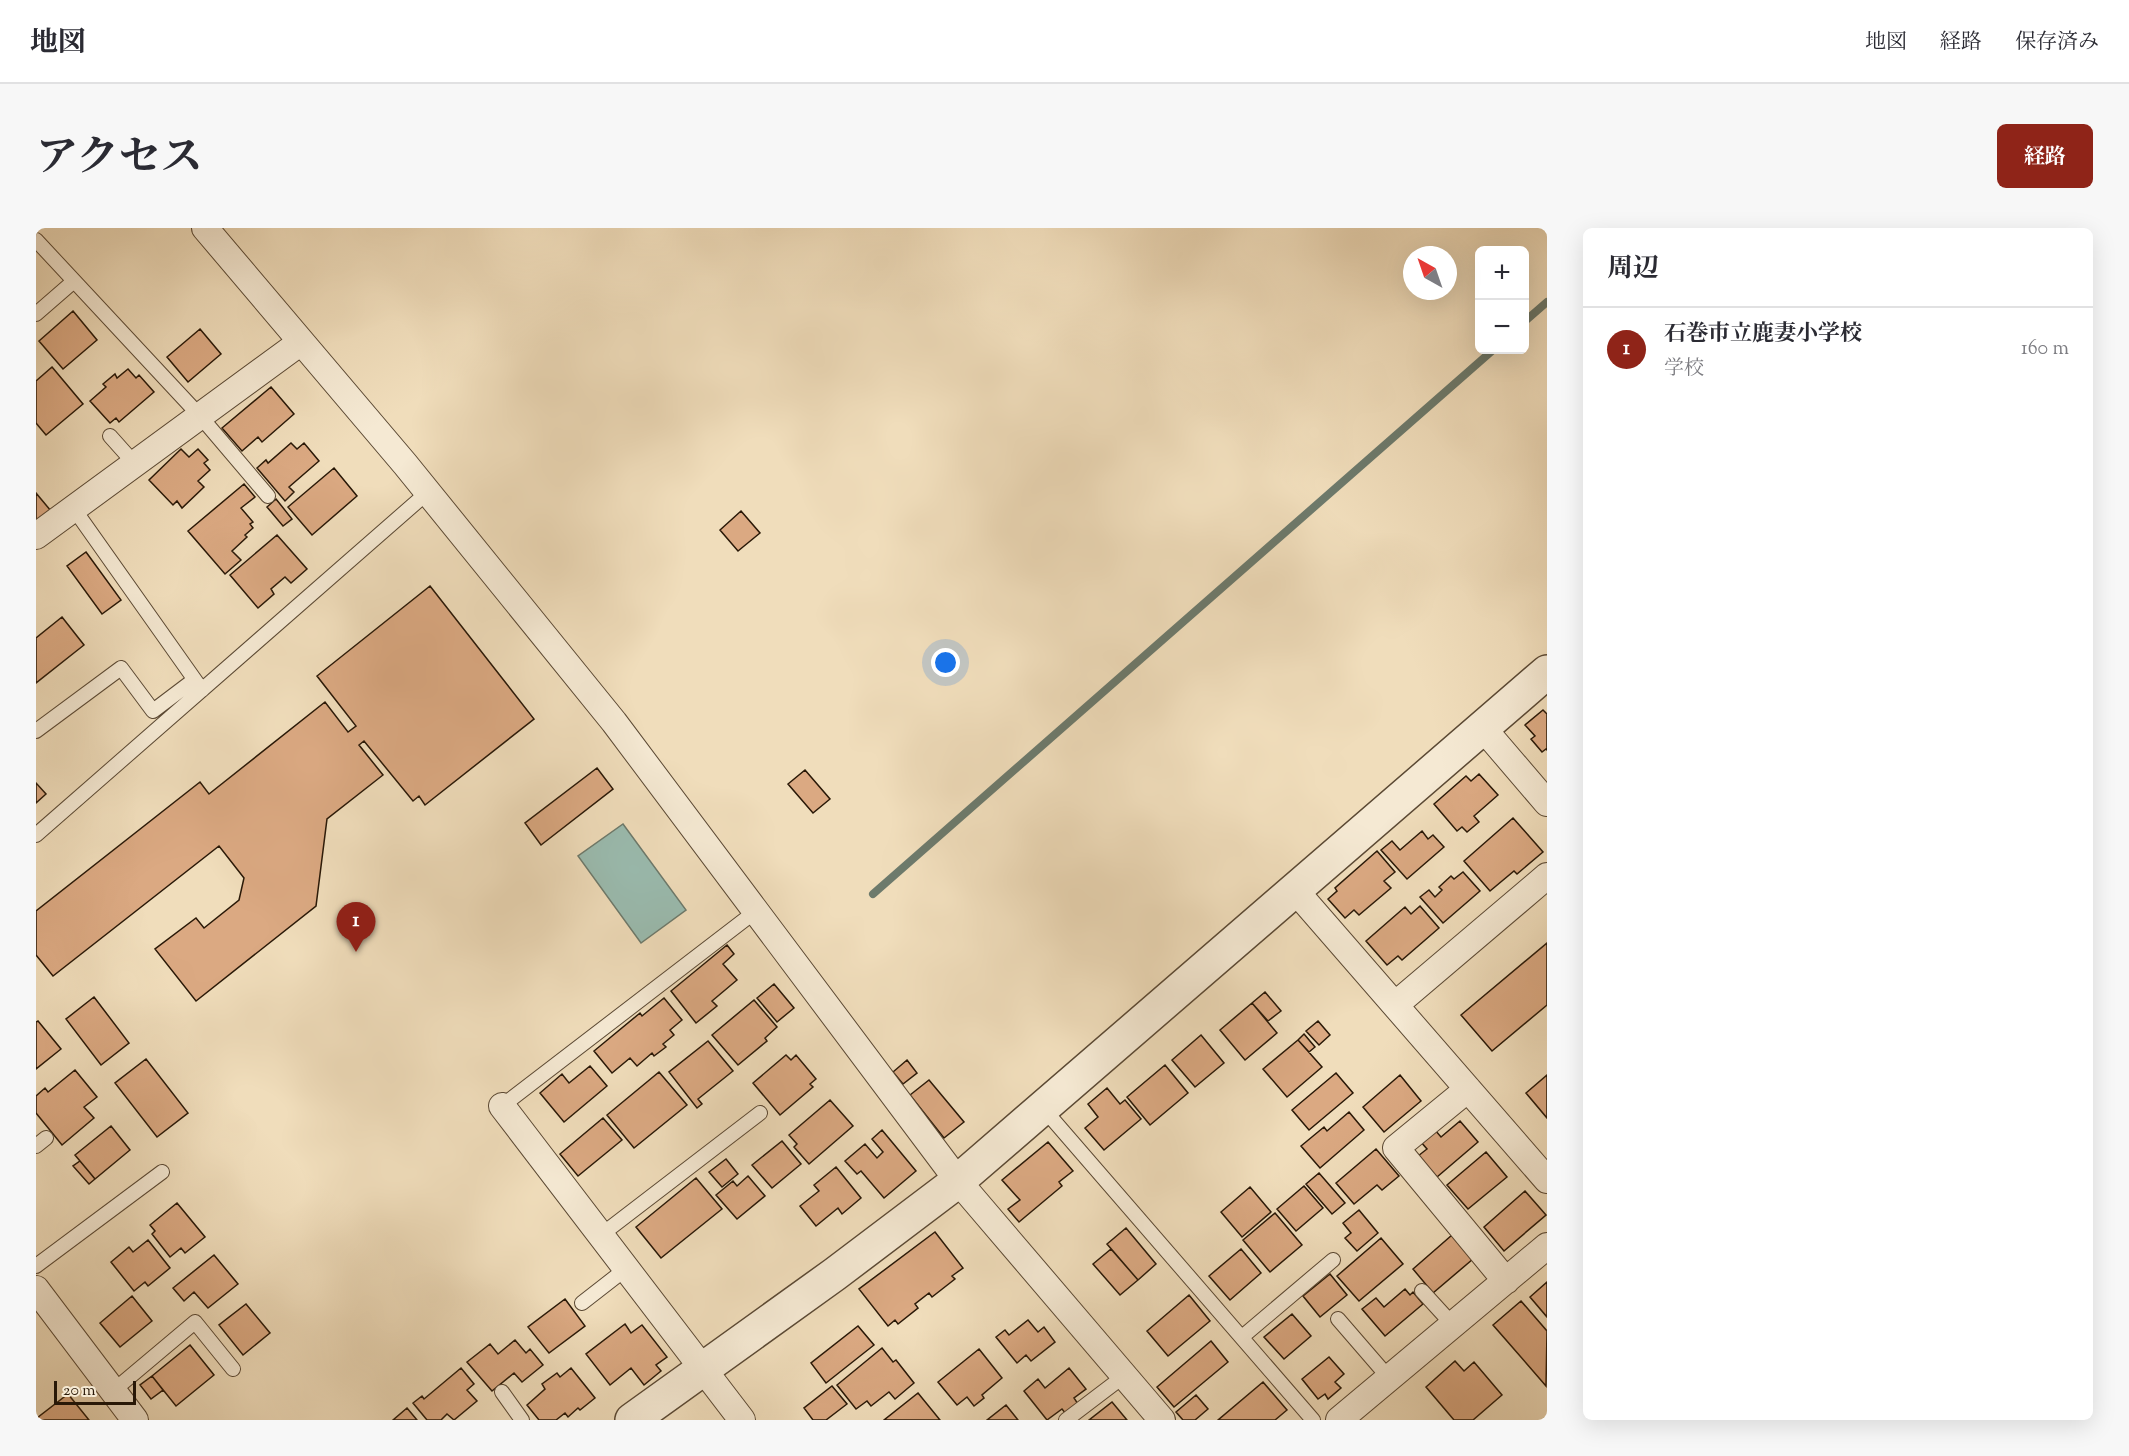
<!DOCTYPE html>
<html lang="ja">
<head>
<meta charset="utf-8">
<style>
	body { margin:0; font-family:"Sorts Mill Goudy","Noto Serif JP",serif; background:#f7f7f7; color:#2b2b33 }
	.controls { position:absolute; right:18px; top:18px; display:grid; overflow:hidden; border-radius:9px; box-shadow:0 6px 24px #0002 }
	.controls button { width:54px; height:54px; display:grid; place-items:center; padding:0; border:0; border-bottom:2px solid #e1e1e2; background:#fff; color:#2b2b33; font:30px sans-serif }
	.compass { position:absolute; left:1367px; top:18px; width:54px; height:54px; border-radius:50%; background:#fff; box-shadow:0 6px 24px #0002; rotate:320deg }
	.scale { position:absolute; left:18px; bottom:15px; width:82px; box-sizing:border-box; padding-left:6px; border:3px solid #291807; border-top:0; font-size:16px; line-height:21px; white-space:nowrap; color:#291807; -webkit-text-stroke:4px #f5e9d3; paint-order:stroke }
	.you { position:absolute; left:910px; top:435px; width:21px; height:21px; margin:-15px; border:4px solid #fff; border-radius:50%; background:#1a73e8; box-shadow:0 0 0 9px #1a73e833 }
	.badge { display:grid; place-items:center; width:39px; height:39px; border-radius:50%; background:#8f2418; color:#fff; font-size:20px; font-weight:700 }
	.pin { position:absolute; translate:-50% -50px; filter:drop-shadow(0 2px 3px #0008) }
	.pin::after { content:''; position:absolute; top:32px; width:21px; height:18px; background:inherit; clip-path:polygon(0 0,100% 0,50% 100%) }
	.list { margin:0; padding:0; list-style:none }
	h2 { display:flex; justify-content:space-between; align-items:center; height:78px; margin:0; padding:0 24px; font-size:26px }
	h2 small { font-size:20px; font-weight:400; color:#7c7c81 }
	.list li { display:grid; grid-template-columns:39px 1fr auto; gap:18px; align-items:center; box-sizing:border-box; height:84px; padding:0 24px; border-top:2px solid #e1e1e2 }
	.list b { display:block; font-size:22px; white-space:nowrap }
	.list p { margin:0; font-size:20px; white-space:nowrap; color:#7c7c81 }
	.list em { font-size:20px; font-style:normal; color:#7c7c81 }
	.map { position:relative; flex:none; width:1511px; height:1192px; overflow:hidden; border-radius:9px }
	header { display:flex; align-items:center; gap:36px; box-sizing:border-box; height:84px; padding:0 30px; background:#fff; border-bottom:2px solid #e1e1e2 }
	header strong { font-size:28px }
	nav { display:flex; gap:33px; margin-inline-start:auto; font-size:21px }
	.intro { display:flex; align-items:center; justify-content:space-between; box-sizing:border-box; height:144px; padding:0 36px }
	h1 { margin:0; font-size:42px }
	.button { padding:15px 27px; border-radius:9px; background:#8f2418; color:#fff; font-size:21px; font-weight:700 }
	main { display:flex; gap:36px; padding:0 36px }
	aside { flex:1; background:#fff; border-radius:9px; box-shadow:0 6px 24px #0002 }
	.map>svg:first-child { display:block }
	.water { fill:#9abcb0; stroke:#6d7a6c; stroke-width:1.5 }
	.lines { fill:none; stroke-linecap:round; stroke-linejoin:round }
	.stream { stroke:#6d7a6c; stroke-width:8 }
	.building { fill:#dba982; stroke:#291807; stroke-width:1.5 }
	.service-casing { stroke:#5b4934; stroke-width:16 }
	.minor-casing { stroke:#5b4934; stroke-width:28 }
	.tertiary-casing { stroke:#5b4934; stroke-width:36 }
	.service { stroke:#f5e9d3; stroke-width:14 }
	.minor { stroke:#f5e9d3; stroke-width:26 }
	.tertiary { stroke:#f5e9d3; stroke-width:33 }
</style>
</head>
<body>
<header>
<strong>地図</strong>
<nav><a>地図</a><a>経路</a><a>保存済み</a></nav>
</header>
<div class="intro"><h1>アクセス</h1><a class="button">経路</a></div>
<main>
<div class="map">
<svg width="1511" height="1192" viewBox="0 0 1511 1192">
	<rect width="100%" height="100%" fill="#f0ddbb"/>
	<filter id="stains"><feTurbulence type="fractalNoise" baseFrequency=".00333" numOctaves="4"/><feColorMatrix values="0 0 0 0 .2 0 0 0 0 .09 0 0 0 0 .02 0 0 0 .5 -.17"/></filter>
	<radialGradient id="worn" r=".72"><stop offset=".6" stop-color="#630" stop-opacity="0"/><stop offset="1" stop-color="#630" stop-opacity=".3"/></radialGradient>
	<path class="water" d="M587 596 650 682 605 715 542 628Z"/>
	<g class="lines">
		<path class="stream" d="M1488 94 1511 74
			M837 666 1457 122"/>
	</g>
	<path class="building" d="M37 83 61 112 27 141 3 113Z
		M164 101 185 126 152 154 131 129Z
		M16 139 47 176 10 207 0 195V153Z
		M92 141 100 150 103 147 118 164 83 194 80 190 74 195 54 173 70 159 67 156 79 146 81 150Z
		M235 159 258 186 226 214 222 209 206 223 186 200Z
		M255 215 261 221 268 215 283 233 253 259 258 264 249 273 221 240 230 232 232 235Z
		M145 221 153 229 162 221 172 232 168 235 174 242 162 253 168 259 146 280 141 273 137 277 113 252Z
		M298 240 321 268 276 307 252 279Z
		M208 256 219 269 205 280 217 294 214 296 217 300 209 307 211 309 196 323 205 332 189 346 152 303Z
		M0 265 15 283 0 296Z
		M240 271 256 291 247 298 231 279Z
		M705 283 724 305 702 323 684 302Z
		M241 307 271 341 255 355 249 349 235 361 238 366 222 380 194 347Z
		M50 324 85 372 66 386 31 338Z
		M394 358 498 491 389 577 383 568 377 573 328 513 323 517 347 547 291 591 280 678 160 773 119 721 160 690 168 700 203 672 208 650 183 618 17 748 0 727V683L164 554 173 566 289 474 312 504 320 498 281 448Z
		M26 389 48 417 0 455V410Z
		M1507 482 1511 486V522L1510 521 1506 524 1495 511 1499 508 1489 497Z
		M561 540 577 561 505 617 489 595Z
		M769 542 794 571 777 585 752 556Z
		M1443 546 1462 567 1438 588 1443 594 1431 604 1426 599 1421 603 1398 576 1430 548 1435 553Z
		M0 555 10 566 0 575Z
		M1477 590 1507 624 1481 646 1478 643 1454 663 1428 633Z
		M1386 603 1392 611 1397 607 1408 619 1371 651 1345 622 1356 613 1364 622Z
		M1341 623 1359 644 1348 653 1355 660 1323 687 1318 682 1309 690 1292 671 1301 663 1299 660Z
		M1427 644 1444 663 1407 695 1384 669 1393 662 1399 669 1406 662 1403 659 1415 648 1418 651Z
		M1384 678 1403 700 1366 732 1362 728 1351 737 1330 713 1369 679 1375 686Z
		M1511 715V777L1456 823 1425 787Z
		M691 717 698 726 687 736 701 752 676 773 681 778 660 795 635 763Z
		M738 756 758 780 741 794 721 770Z
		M1229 764 1245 783 1232 793 1216 775Z
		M58 769 93 815 65 837 30 791Z
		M628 770 646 792 634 802 638 807 627 816 630 819 618 828 616 825 601 838 594 830 576 845 558 823 604 785 606 788Z
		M718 772 741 799 729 810 731 813 702 837 676 807Z
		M1216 775 1241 805 1209 832 1184 802Z
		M2 793 25 821 0 841V794Z
		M1282 793 1294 807 1283 817 1270 803Z
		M1268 806 1279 819 1273 824 1262 812Z
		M1165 807 1188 835 1159 859 1136 832Z
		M1262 812 1286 839 1251 869 1227 841Z
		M672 813 697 843 662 871 666 876 661 880 633 844Z
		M750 827 755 832 760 827 780 851 774 856 777 859 744 887 717 855Z
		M110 831 152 885 121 909 79 855Z
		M871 832 881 845 867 856 857 844Z
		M1129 837 1152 865 1114 897 1091 869Z
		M554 838 571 858 528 894 504 865 526 846 533 855Z
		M39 842 61 869 48 879 58 890 26 917 0 885V868L9 860 12 864Z
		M623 844 651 877 598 920 571 887Z
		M1300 845 1317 865 1273 902 1256 882Z
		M1364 847 1385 873 1348 904 1327 879Z
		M1511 847V890L1490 865Z
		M893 852 928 894 908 910 874 867Z
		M1071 860 1084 876 1089 872 1105 891 1068 922 1049 900 1062 889 1052 876Z
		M794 872 817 898 773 936 758 919 761 916 753 907Z
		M1313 884 1328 902 1284 940 1265 918 1288 899 1291 903Z
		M567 890 586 912 542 948 524 926Z
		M1424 893 1442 914 1401 949 1382 928 1391 921 1385 914 1399 902 1405 909Z
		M75 898 94 922 59 951 39 927Z
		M846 902 880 943 848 970 825 943 821 946 809 933 829 916 841 930 847 924 836 911Z
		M746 913 765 936 736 960 716 937Z
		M1012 914 1037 943 1023 954 1026 958 983 994 972 981 984 972 966 952Z
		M1340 921 1363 948 1346 962 1341 957 1318 976 1300 955Z
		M1450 924 1471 949 1432 981 1411 957Z
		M690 931 702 946 686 959 673 944Z
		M44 933 59 951 53 956 37 938Z
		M800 939 825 970 806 986 802 980 780 998 764 978 783 963 778 957Z
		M1283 945 1309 975 1296 986 1270 956Z
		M712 948 729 968 701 991 680 967 697 953 701 958Z
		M660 950 686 981 625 1030 600 999Z
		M1268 958 1287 980 1260 1003 1241 981Z
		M1214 959 1235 984 1206 1009 1185 984Z
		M1489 963 1510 987 1468 1023 1448 999Z
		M141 975 169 1009 149 1025 145 1020 134 1029 116 1006 119 1003 114 997Z
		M1323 982 1342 1005 1321 1023 1309 1010 1315 1005 1307 995Z
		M1239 985 1266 1017 1234 1044 1207 1012Z
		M1090 1000 1120 1036 1102 1052 1071 1016Z
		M899 1004 927 1040 916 1048 919 1051 896 1069 893 1065 879 1076 882 1080 862 1096 859 1092 852 1098 823 1061Z
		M1416 1007 1437 1031 1397 1065 1377 1041Z
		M1345 1010 1367 1036 1323 1073 1301 1048Z
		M112 1012 134 1040 112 1058 109 1054 98 1063 75 1034 93 1019 97 1024Z
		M1075 1021 1102 1052 1084 1067 1057 1036Z
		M1205 1021 1225 1045 1194 1072 1173 1048Z
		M178 1027 202 1056 172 1080 158 1064 148 1073 137 1060Z
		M1294 1046 1311 1067 1284 1089 1267 1068Z
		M1511 1054V1089L1494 1069Z
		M1369 1061 1374 1067 1377 1064 1387 1076 1349 1108 1326 1081 1340 1070 1348 1079Z
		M1153 1067 1174 1093 1132 1128 1111 1103Z
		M96 1068 116 1093 84 1119 64 1095Z
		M529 1071 549 1098 513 1125 492 1099Z
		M1485 1073 1511 1103 1510 1158 1457 1097Z
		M210 1076 234 1105 207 1127 183 1097Z
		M1256 1086 1275 1108 1248 1131 1228 1109Z
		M992 1092 1002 1104 1008 1099 1019 1114 995 1133 990 1127 981 1135 960 1109 969 1102 973 1107Z
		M589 1096 595 1105 606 1097 631 1129 620 1137 625 1143 608 1157 595 1140 574 1157 550 1126Z
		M822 1098 838 1117 790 1155 775 1135Z
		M479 1112 490 1125 494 1121 507 1137 486 1154 478 1145 456 1163 431 1134 454 1116 462 1126Z
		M1175 1113 1192 1134 1138 1179 1121 1159Z
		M154 1117 178 1147 140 1178 116 1148Z
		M846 1120 857 1134 860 1132 878 1155 859 1171 853 1164 835 1178 831 1173 820 1181 801 1157Z
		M943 1121 966 1150 946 1167 948 1170 938 1178 931 1169 921 1177 902 1154Z
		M1293 1129 1308 1146 1299 1154 1305 1160 1292 1171 1289 1166 1282 1171 1266 1151Z
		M1419 1133 1428 1143 1438 1134 1466 1167 1437 1192H1418L1390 1159Z
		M425 1140 438 1156 431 1162 441 1173 418 1192 411 1186 405 1192H391L377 1175 386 1168 388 1171Z
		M535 1140 559 1170 544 1182 542 1180 532 1189 529 1185 520 1192H503L491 1177 509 1161 506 1156 521 1145 524 1149Z
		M1033 1140 1050 1161 1038 1170 1042 1176 1030 1186 1026 1181 1011 1192 988 1163 1002 1151 1009 1160Z
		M116 1148 127 1162 115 1171 104 1157Z
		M1227 1154 1251 1182 1239 1192H1182Z
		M796 1158 811 1176 790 1192H777L768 1180Z
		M882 1165 904 1192H848Z
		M32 1166 53 1192H2L1 1190Z
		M1160 1167 1172 1181 1159 1192H1147L1140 1184Z
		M1076 1174 1091 1192H1053Z
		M970 1177 982 1192H951Z
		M371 1180 381 1192H357Z"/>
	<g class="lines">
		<defs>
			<path id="service" d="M0 12 164 188 232 268
				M0 86 38 53
				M74 208 99 236
				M38 281 166 462
				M0 503 85 440 117 483 158 452
				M0 607 392 264
				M466 878 720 683
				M1006 879 1277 1192
				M0 918 10 910
				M565 1007 724 885
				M0 1038 126 944
				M1386 1063 1417 1097
				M546 1075 591 1040
				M1302 1091 1353 1150
				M1206 1109 1297 1032
				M77 1163 159 1094 197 1141
				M466 1164 486 1192
				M1030 1192 1088 1148"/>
			<path id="minor" d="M169 0 369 236 578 494 922 953 1126 1192
				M0 308 265 114
				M1446 499 1511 575
				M1258 661 1511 952
				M1359 777 1511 648
				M1432 861 1360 920 1470 1053
				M466 878 706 1192
				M0 1061 99 1192
				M1303 1192 1511 1018"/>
			<path id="tertiary" d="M596 1192 799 1046 922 953 1511 444"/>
		</defs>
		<use href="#service" class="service-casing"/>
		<use href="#minor" class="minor-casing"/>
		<use href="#tertiary" class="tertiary-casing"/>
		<use href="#service" class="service"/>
		<use href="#minor" class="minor"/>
		<use href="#tertiary" class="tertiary"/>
	</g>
	<rect width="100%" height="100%" filter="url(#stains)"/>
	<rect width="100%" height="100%" fill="url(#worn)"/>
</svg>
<div class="controls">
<button>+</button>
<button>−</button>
</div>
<svg class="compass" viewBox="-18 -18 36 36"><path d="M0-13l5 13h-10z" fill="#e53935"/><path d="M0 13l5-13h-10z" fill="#7c7c81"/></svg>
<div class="scale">20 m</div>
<div class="you"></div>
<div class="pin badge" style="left:320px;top:724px">1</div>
</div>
<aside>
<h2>周辺<small></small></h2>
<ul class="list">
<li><span class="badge">1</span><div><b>石巻市立鹿妻小学校</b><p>学校</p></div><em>160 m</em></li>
</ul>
</aside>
</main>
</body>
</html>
